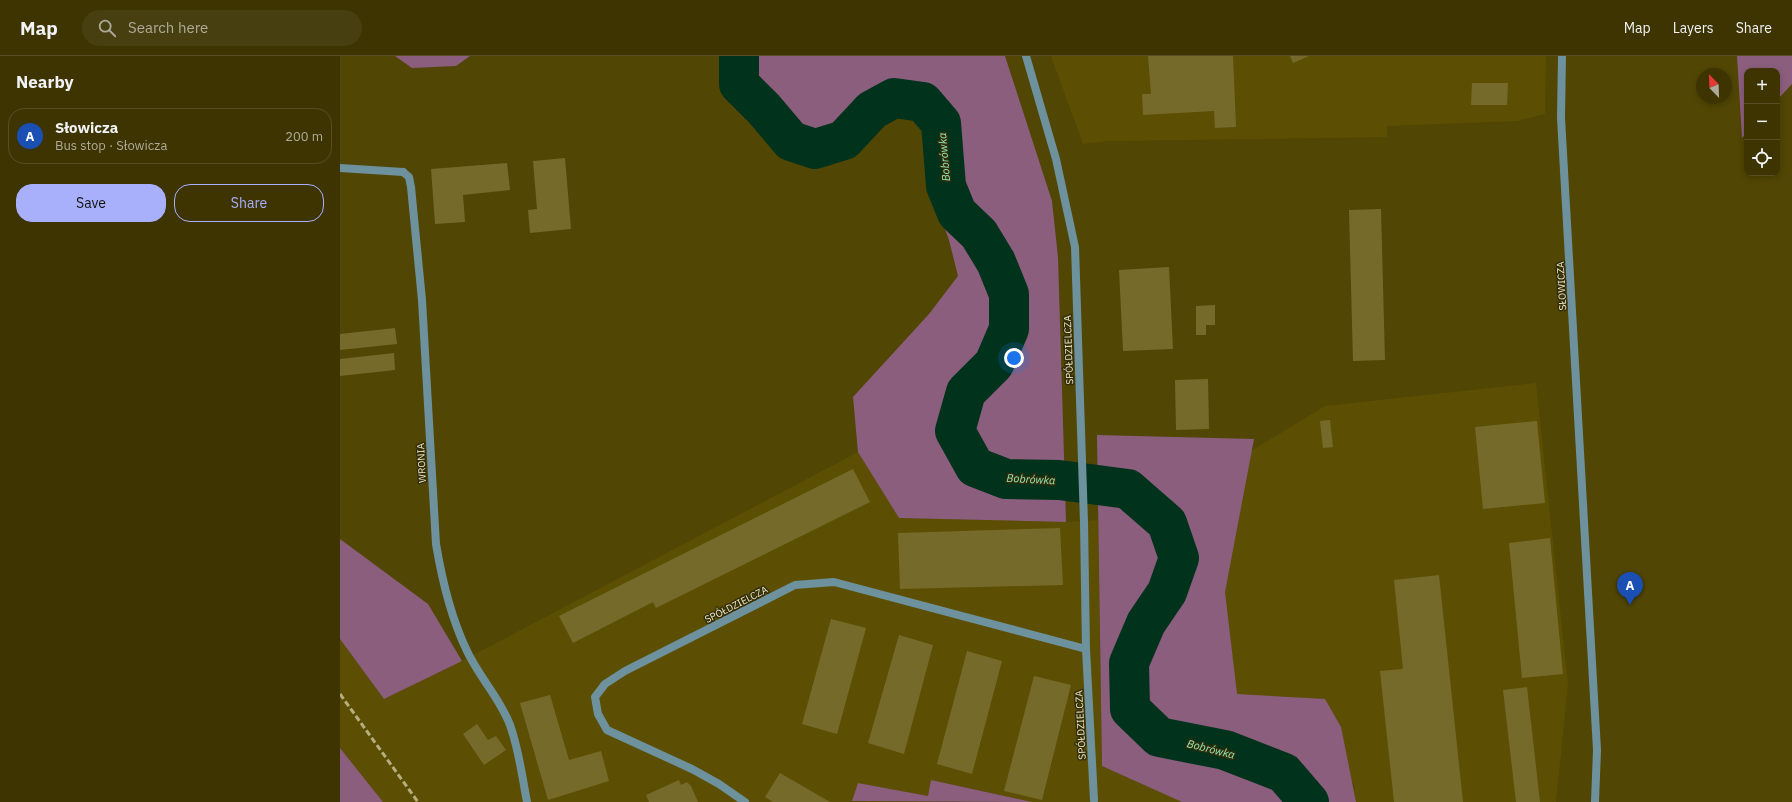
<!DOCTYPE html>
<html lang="en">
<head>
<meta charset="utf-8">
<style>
	body { margin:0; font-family:"IBM Plex Sans",sans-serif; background:#483f11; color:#f1f3f6 }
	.controls { position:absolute; right:12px; top:12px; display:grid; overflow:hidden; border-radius:8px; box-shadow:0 2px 6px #0003 }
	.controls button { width:36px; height:36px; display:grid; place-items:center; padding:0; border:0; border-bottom:1px solid #564f24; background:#3d3402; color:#f1f3f6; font:20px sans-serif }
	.compass { position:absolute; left:1356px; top:12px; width:36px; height:36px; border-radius:50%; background:#3d3402; box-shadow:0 2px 6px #0003; rotate:337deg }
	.you { position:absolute; left:674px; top:302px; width:14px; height:14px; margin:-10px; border:3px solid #fff; border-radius:50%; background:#1a73e8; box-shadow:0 0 0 6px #1a73e833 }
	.badge { display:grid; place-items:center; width:26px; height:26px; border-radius:50%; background:#a8b0fc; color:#fff; font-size:13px; font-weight:700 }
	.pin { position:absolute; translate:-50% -33px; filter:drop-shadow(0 1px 2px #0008) }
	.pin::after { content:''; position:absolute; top:21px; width:14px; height:12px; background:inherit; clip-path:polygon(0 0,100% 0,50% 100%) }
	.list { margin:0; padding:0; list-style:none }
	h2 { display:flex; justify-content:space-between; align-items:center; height:52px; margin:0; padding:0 16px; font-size:17px }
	h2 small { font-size:13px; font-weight:400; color:#adaa99 }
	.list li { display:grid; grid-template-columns:26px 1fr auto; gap:12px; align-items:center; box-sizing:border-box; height:56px; margin:0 8px 8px; padding:0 8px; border:1px solid #564f24; border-radius:16px }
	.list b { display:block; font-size:15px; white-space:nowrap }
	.list p { margin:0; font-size:13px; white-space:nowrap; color:#adaa99 }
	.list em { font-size:13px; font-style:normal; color:#adaa99 }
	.actions { display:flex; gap:8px; padding:12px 16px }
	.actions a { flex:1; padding:9px 0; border:1px solid #a8b0fc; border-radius:16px; text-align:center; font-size:14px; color:#a8b0fc }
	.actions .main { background:#a8b0fc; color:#111 }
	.icon { flex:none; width:22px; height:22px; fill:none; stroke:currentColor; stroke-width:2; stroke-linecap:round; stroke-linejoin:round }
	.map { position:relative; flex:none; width:1452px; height:746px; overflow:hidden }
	header { display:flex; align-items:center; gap:24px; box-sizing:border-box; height:56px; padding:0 20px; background:#3d3402; border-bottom:1px solid #564f24 }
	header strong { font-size:19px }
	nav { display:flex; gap:22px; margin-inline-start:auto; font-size:14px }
	.search { width:280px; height:36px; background:#483f11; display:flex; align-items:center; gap:10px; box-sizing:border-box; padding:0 14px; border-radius:22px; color:#adaa99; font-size:15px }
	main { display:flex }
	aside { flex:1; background:#3d3402 }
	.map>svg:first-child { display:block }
	.built { fill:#5c4f04 }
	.green { fill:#8b5e7d }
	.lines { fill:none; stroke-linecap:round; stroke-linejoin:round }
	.river { stroke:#00321c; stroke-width:40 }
	.building { fill:#766a2a }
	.service { stroke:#6d929e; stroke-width:8 }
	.minor { stroke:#6d929e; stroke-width:8 }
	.tertiary { stroke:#6d929e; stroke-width:8 }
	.rail { stroke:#b6ae7d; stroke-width:3; stroke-dasharray:6 3; stroke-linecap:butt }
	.labels { text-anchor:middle; stroke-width:3; stroke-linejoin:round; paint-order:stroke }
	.street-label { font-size:10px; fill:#f1eac5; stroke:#332d0c }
	.water-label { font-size:11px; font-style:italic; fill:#8ce8b5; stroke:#332d0c }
</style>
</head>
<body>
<header>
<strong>Map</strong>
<div class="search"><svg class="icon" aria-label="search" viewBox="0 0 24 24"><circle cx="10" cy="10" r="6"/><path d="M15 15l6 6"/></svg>Search here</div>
<nav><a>Map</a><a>Layers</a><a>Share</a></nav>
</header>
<main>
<aside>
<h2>Nearby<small></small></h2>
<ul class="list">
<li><span class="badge" style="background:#1a4fb4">A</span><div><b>Słowicza</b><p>Bus stop · Słowicza</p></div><em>200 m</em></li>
</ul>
<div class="actions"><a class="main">Save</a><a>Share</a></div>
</aside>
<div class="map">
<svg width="1452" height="746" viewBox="0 0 1452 746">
	<rect width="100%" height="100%" fill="#514603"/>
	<path class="built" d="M711 0H1206L1205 58 1177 65 1047 70V81L769 85 743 88Z
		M1196 327 1228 628 1216 746H1015L1014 728 850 632 855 429 985 350Z
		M518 396 559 462 726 466 758 464 762 710 842 746H692L591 724 588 740 518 727 512 745 514 746H43L0 692V583L44 643 122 605Z"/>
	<path class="green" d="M55 0H130L116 10 72 12Z
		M382 0H665L712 145 718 201 726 466 559 462 518 396 513 341 589 258 618 220 609 184 589 129 583 67 570 55 544 60 523 81 474 105 450 102 400 56 381 13Z
		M1397 0H1452V28L1437 44V15H1407V76L1402 82Z
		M757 379 914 383 885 536 897 638 985 643 1001 671 1016 746H842L762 710Z
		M0 483 88 548 122 605 44 643 0 583Z
		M0 692 43 746H0Z
		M591 724 692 746 512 745 518 727 588 740Z"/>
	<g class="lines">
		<path class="river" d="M399 0V28L424 53 451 85 475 93 504 84 532 54 554 42 583 46 601 67 606 130 617 157 639 178 656 206 669 238V273L654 308 626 336 615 375 635 411 666 423 719 424 788 433 827 467 839 502 827 536 806 567 789 607 790 653 819 681 885 694 944 717 969 746"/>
	</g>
	<path class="building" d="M808 0H893L896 71 875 72 874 55 803 59 802 38H811Z
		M950 0H969L953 7Z
		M1132 27H1168L1167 49H1131Z
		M225 102 231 173 190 177 188 154 197 153 193 105Z
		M167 107 170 134 123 139 125 166 95 168 91 113Z
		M1041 153 1045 304 1013 305 1009 154Z
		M829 211 833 293 783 295 779 214Z
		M875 249V269H866V279H856V250Z
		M55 272 57 288 0 294V278Z
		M54 297 55 314 0 320V303Z
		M868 323 869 373 836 374 835 324Z
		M990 364 993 391 983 392 980 365Z
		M1197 365 1205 447 1143 453 1135 371Z
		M513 413 530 446 316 552 313 546 233 587 219 560Z
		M720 472 723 529 560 533 558 477Z
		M1210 482 1223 618 1182 622 1169 487Z
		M1099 519 1123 746H1054L1040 615 1063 613 1054 524Z
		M491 563 526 572 497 678 462 668Z
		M559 579 593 589 564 698 528 687Z
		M627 595 662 605 632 718 597 708Z
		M694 620 731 629 702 744 664 735Z
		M1187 631 1200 746H1176L1163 634Z
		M210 639 229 704 261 695 269 725 208 744 180 647Z
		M137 668 148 684 156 680 166 694 144 709 123 678Z
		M440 717 490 746H433L425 741Z
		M339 724 341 729 347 726 351 730 358 746H309L306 739Z"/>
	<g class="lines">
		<path class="service" d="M0 112 63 116
			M405 746 379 728 352 713 267 674 258 658 255 641 265 628 285 615 455 529 494 526 746 593"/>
		<path class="minor" d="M686 0 716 103 735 191 744 466 746 593 754 744
			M63 116 69 121 71 131 82 244 96 488C102 524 111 562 127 595 139 621 160 642 170 669 179 694 182 720 187 746"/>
		<path class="tertiary" d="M1222 0 1221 62 1257 694 1255 746"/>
		<path class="rail" d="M0 638 78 746"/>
	</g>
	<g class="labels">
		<g class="street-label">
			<text transform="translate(1221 230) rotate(-93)" y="4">SŁOWICZA</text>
			<text transform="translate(728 294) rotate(-92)" y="4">SPÓŁDZIELCZA</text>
			<text transform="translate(81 407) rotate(-93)" y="4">WRONIA</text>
			<text transform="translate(396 548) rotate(-27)" y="4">SPÓŁDZIELCZA</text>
			<text transform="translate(740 669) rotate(-93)" y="4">SPÓŁDZIELCZA</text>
		</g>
		<g class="water-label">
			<text transform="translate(604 101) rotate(-95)" y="4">Bobrówka</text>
			<text transform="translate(691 423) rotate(3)" y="4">Bobrówka</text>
			<text transform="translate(871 693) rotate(14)" y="4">Bobrówka</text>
		</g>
	</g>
</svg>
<div class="controls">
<button>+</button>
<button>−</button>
<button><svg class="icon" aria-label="locate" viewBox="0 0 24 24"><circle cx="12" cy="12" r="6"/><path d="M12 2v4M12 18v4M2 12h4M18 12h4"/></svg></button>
</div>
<svg class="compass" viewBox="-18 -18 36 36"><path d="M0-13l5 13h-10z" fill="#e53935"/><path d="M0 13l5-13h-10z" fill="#adaa99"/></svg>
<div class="you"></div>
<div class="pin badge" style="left:1290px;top:549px;background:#1a4fb4">A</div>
</div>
</main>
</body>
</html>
